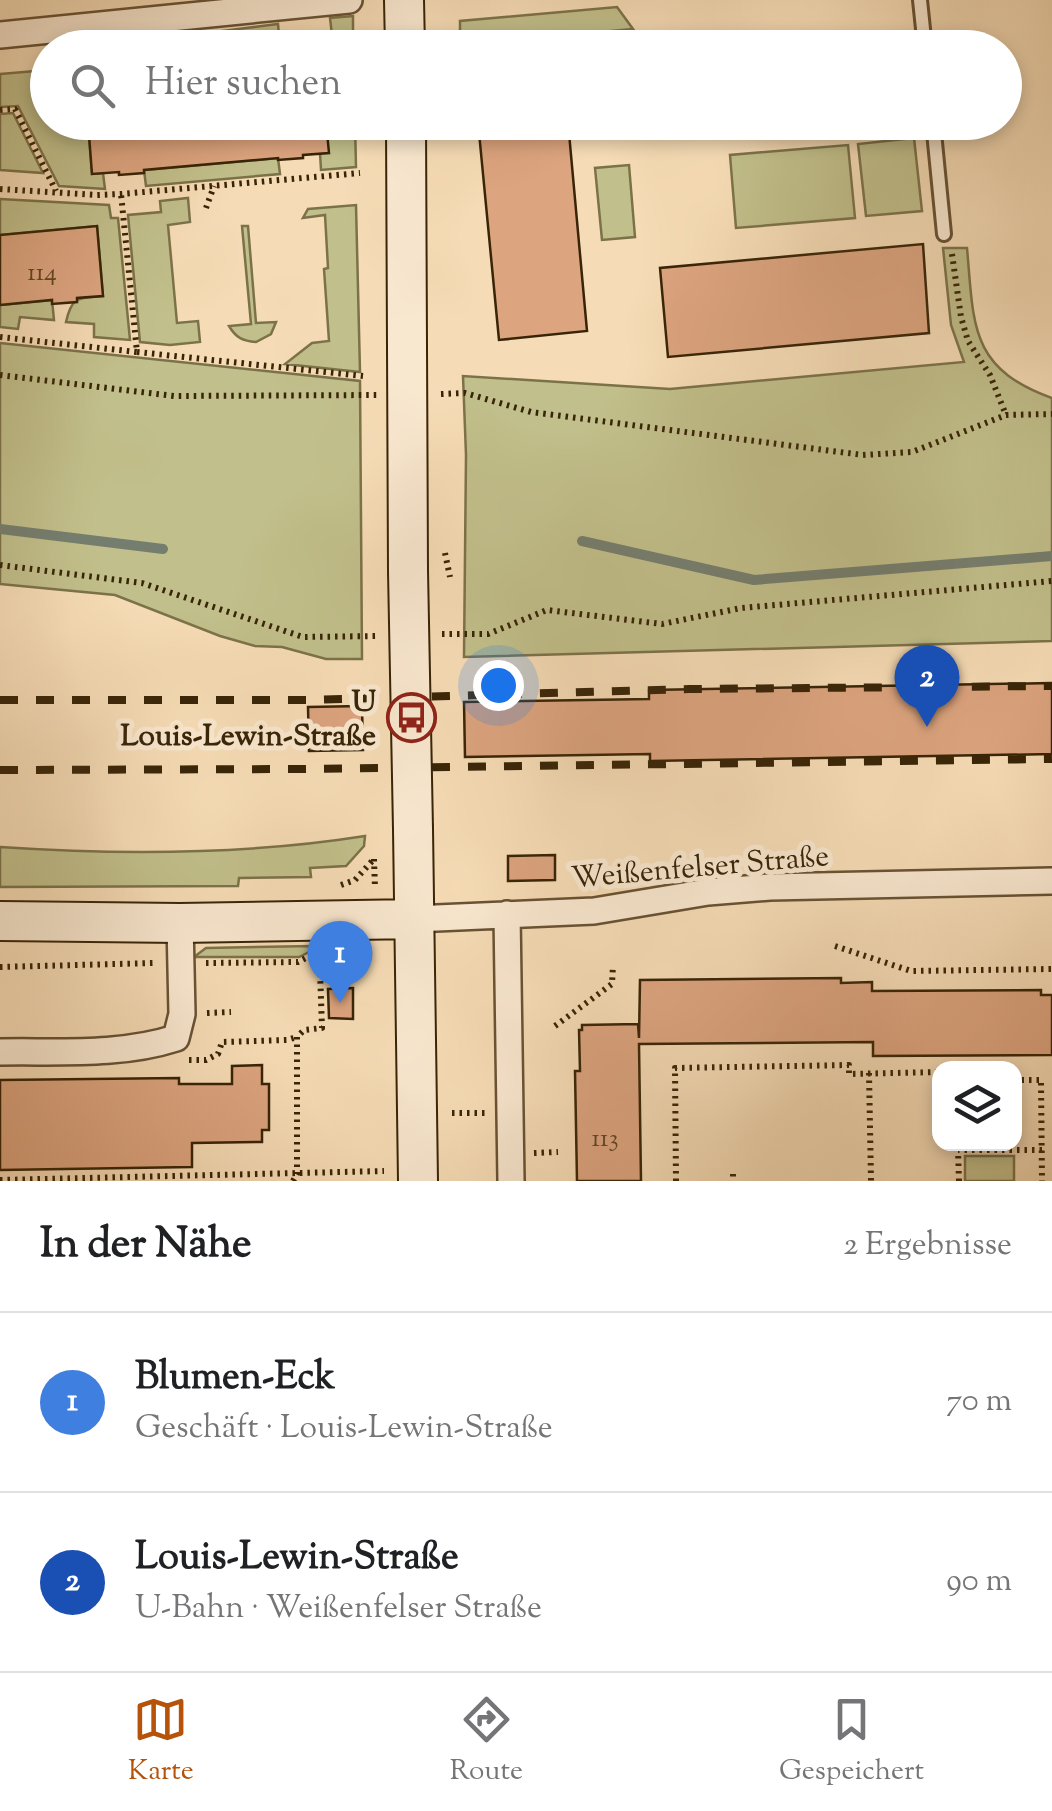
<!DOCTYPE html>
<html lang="de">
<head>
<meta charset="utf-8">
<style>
	body { margin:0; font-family:"Sorts Mill Goudy",serif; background:#f6f6f6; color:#202124 }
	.controls { position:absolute; right:30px; bottom:30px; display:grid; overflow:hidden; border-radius:20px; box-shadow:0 5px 15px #0003 }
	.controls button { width:90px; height:90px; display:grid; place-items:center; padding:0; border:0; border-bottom:2px solid #e0e0e0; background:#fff; color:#202124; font:50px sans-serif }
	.you { position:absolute; left:498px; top:685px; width:35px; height:35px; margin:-25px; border:8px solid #fff; border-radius:50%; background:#1a73e8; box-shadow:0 0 0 15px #1a73e833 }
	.badge { display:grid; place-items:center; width:65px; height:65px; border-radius:50%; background:#b45309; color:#fff; font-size:32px; font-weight:700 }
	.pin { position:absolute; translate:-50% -82px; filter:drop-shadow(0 2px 5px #0008) }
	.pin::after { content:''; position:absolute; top:52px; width:35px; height:30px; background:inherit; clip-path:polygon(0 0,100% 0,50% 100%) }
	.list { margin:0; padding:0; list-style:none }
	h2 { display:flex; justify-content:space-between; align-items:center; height:130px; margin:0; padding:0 40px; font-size:42px }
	h2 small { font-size:32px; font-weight:400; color:#757577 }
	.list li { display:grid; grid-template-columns:65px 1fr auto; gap:30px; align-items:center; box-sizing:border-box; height:180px; padding:0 40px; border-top:2px solid #e0e0e0 }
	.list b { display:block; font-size:38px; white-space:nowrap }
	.list p { margin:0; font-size:32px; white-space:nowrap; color:#757577 }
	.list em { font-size:32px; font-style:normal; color:#757577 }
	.icon { flex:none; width:55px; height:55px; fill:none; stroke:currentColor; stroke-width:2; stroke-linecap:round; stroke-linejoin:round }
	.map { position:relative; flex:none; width:1052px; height:1181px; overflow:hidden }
	.search { position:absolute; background:#fff; box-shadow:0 5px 15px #0003; left:30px; right:30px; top:30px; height:110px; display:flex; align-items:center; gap:25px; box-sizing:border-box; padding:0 35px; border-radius:55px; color:#757577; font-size:38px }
	.sheet { height:490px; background:#fff }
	nav { display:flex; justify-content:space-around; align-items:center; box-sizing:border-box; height:140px; border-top:2px solid #e0e0e0; background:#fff; font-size:28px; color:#757577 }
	nav a { display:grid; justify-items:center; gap:5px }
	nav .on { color:#b45309 }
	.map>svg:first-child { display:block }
	.green { fill:#c1bf8b; stroke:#7c7249; stroke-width:2.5 }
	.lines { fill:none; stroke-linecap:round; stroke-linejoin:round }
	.stream { stroke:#757e6e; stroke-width:10 }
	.building { fill:#dca47f; stroke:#382407; stroke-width:2.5 }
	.lane-casing { stroke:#685233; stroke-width:18 }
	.street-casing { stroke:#685233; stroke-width:30 }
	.secondary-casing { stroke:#382407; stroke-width:42 }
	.path { stroke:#382407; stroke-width:6; stroke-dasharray:2.5 5; stroke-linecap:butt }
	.lane { stroke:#f9e8d0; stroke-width:12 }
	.street { stroke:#f9e8d0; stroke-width:25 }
	.secondary { stroke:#f9e8d0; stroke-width:38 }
	.rail { stroke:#382407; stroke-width:8; stroke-dasharray:18 18; stroke-linecap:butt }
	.secondary-bridge-casing { stroke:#382407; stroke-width:42; stroke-linecap:butt }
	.secondary-bridge { stroke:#f9e8d0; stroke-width:38 }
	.labels { text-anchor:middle; stroke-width:10; stroke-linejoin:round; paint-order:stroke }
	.number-label { font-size:25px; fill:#614425 }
	.poi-label { font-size:30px; font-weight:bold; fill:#382407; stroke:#f9e8d0; text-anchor:end }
	.street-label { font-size:30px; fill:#382407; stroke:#f9e8d0 }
</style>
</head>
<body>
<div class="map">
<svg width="1052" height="1181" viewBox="0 0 1052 1181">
	<rect width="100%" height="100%" fill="#f6dcb6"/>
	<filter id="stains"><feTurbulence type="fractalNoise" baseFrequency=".002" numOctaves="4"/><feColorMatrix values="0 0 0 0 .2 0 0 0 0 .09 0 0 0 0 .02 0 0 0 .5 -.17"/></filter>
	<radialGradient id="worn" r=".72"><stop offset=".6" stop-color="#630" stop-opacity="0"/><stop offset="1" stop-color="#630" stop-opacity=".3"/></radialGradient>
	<path class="green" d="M617 7 633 29 460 45V21Z
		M353 16V47H306L333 44 330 18Z
		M278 24 280 47H207L206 33Z
		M47 70 48 122 88 123 92 174 103 173 105 189 59 186 18 106 0 107V74Z
		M13 113 43 173 0 170V114Z
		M326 123H355L356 167 321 170 320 153Z
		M914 138 922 211 866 216 858 144Z
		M848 145 855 218 736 228 730 155Z
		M278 158 280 174 146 186 144 170Z
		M629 165 635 237 602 240 595 168Z
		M188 198 190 222 168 225 177 323 198 321 200 342 170 345 140 342 128 215 161 212 160 201Z
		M0 199 109 205 111 218H118L130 340 94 337V324L66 322C72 296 78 298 103 296L97 226 0 235Z
		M356 205 360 372 285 364 312 343 329 341 324 269 328 268 325 215 303 218 308 209Z
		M242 226H248L256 323 276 322 271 334 256 342C243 341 236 338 229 326L251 324Z
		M943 248H967C974 325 969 368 1052 398V641L464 657 466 455 463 376 670 389 964 362 951 325Z
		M52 300 54 320 20 317 18 329 0 327V305Z
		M0 343 360 381 362 659H326L282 647 255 646 220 636 115 595 0 584Z
		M365 836 364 846 346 866 310 868 311 877 239 878 238 886 0 887V847C120 855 245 855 365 836Z
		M313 946V950L299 957H194L206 948Z
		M965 1156H1014V1181H965Z"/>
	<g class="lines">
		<path class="stream" d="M0 529 163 549
			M582 541 754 580 1052 556"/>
	</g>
	<path class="building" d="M88 122H326L329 153 303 155V158L278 160V158L144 170V173L119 175V172L92 174Z
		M478 122H568L587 331 499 340Z
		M97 226 103 296 77 298V302L52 304V300L0 305V235Z
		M923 244 929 333 668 357 660 268Z
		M1052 683V754L650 761V754L465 757 464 702 649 699V690Z
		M362 706 363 750 309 751 308 707Z
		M555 855V880L508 881V856Z
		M841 978V983L872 982V991L1041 990V995H1052V1055L873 1056V1042L639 1044 641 1181H577L575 1071H580L579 1030H582V1025L638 1024 639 1038 640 980Z
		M353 988V1019L329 1018 328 989Z
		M262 1065V1084H269V1130H262V1142L192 1143V1167L0 1170V1080L179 1078V1084H232V1066Z"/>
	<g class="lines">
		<defs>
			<path id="lane" d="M920 0 925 48
				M933 122 944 234"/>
			<path id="street" d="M0 35 349 0
				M507 914 511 1181
				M414 919 594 911 708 892 770 887 1052 881
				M0 1052C59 1051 120 1056 176 1038L182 1014 180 923"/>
			<path id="secondary" d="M404 0 405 48
				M406 122 408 571
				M413 829 418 1181
				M0 921 180 923 414 919"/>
		</defs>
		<use href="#lane" class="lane-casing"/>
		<use href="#street" class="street-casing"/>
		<use href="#secondary" class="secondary-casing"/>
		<path class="path" d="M0 110 15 109 56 191
			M0 189 97 195 121 194 360 173
			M206 208 214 186
			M952 254 961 317 968 341 990 375 1006 415
			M0 337 137 352 121 194
			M137 352 363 376
			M0 375 174 396 377 395
			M441 394 465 393 531 412 863 455 912 452 1006 415 1052 414
			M445 553 450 577
			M0 565 142 583 303 637 379 636
			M442 634H488L547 610 662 624 741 608 1052 581
			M374 859 375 888
			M341 885 355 880 373 860
			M835 946 911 971 1052 969
			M206 963 298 962 312 955
			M0 967 154 963
			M207 1013 231 1012
			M555 1026 612 984 613 965
			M189 1060H206L218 1054 222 1042 287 1040 297 1037
			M869 1073 871 1181
			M1014 1080H1041L1042 1181
			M452 1113H486
			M534 1153 558 1152
			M733 1174V1181
			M0 1180 384 1171
			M293 1181 297 1174V1037L304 1030 322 1028 320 970H329
			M676 1181 675 1068 849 1065V1074L940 1072
			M959 1181 958 1150H1042"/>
		<use href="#lane" class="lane"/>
		<use href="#street" class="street"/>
		<use href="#secondary" class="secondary"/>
		<path class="rail" d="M0 700H308L689 689 1052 686
			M0 770 299 769 1052 759"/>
		<defs>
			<path id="secondary-bridge" d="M408 571 413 829"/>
		</defs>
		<use href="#secondary-bridge" class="secondary-bridge-casing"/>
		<use href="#secondary-bridge" class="secondary-bridge"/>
	</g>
	<defs>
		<symbol id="bus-ring" viewBox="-11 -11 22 22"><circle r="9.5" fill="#f9e8d0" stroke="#8f2418" stroke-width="1.5"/><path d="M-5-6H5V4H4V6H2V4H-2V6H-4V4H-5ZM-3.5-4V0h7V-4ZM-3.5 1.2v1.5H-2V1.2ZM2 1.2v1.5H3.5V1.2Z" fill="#8f2418"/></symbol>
	</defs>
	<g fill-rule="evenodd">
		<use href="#bus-ring" x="384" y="690" width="55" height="55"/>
	</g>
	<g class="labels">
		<g class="number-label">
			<text x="42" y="280">114</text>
			<text x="605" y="1146">113</text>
		</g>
		<g class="poi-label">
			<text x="376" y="711">U<tspan x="376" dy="34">Louis-Lewin-Straße</tspan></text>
		</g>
		<g class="street-label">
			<text transform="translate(700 866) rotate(-5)" y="10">Weißenfelser Straße</text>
		</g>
	</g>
	<rect width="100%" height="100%" filter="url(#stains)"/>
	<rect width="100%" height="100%" fill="url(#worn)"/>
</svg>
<div class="controls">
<button><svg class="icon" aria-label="layers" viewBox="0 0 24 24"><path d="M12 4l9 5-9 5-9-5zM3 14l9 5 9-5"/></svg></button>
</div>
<div class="you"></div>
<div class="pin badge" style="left:340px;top:1003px;background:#3f7fe0">1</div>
<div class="pin badge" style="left:927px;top:727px;background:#1a4fb4">2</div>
<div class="search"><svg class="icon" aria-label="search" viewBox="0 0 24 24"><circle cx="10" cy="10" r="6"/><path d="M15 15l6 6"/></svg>Hier suchen</div>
</div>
<section class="sheet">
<h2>In der Nähe<small>2 Ergebnisse</small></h2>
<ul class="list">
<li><span class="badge" style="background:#3f7fe0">1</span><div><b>Blumen-Eck</b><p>Geschäft · Louis-Lewin-Straße</p></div><em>70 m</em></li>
<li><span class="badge" style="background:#1a4fb4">2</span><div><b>Louis-Lewin-Straße</b><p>U-Bahn · Weißenfelser Straße</p></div><em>90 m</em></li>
</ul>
</section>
<nav>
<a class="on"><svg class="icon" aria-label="map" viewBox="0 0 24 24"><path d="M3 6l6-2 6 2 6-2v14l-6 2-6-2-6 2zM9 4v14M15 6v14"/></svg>Karte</a>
<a><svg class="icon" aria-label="directions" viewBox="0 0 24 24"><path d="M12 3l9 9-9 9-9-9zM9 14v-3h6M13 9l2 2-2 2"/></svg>Route</a>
<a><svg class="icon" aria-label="saved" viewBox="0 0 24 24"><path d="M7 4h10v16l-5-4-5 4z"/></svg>Gespeichert</a>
</nav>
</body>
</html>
